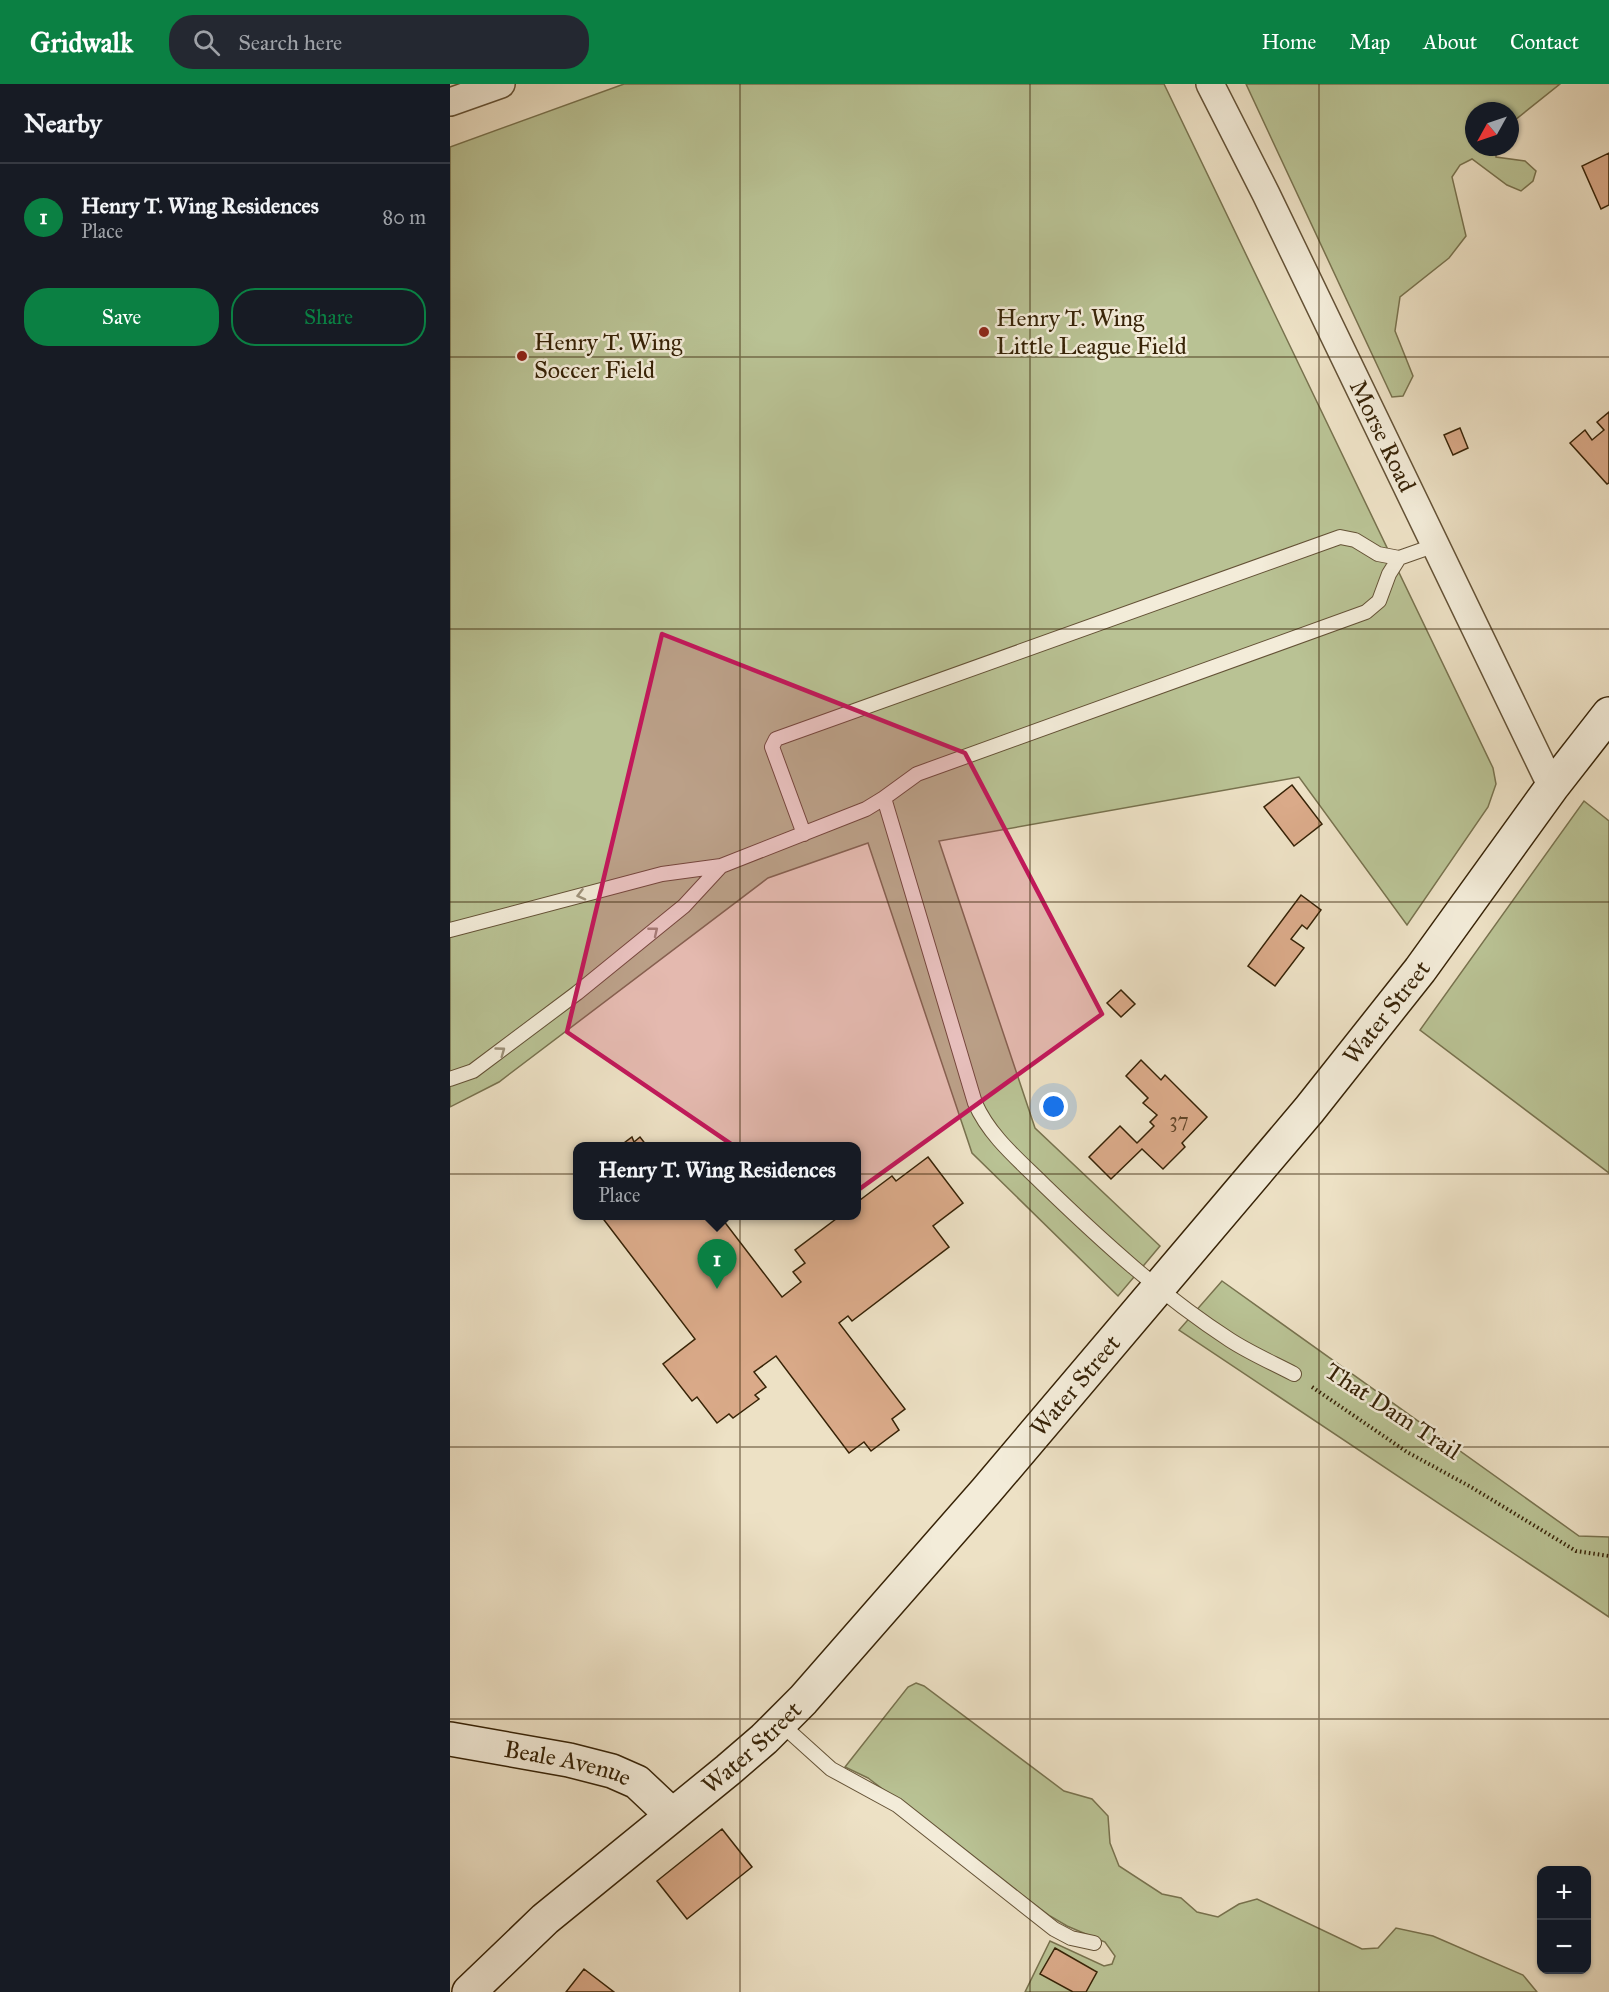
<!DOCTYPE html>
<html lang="en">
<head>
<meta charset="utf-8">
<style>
	body { margin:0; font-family:"IM FELL Great Primer",serif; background:#242831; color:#f1f3f6 }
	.controls { position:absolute; right:18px; bottom:18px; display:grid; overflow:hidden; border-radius:12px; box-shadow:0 2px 4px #0004 }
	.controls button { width:54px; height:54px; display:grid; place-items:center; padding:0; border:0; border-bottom:2px solid #363941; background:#171b24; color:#f1f3f6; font:30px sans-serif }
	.compass { position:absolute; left:1015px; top:18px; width:54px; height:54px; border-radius:50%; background:#171b24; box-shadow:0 2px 4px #0004; rotate:230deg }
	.you { position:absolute; left:604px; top:1023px; width:21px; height:21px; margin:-15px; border:4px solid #fff; border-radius:50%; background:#1a73e8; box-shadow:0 0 0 9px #1a73e833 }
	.badge { display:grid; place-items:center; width:39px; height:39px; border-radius:50%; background:#0b8043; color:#fff; font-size:20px; font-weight:700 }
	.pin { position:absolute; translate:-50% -50px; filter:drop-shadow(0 2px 3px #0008) }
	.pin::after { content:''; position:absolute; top:32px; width:21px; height:18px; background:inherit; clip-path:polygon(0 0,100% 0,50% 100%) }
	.popup { position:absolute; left:123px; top:1058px; width:288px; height:78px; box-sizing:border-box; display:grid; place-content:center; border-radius:12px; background:#171b24; filter:drop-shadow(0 2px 4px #0005); font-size:20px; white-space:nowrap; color:#9ea1a6 }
	.popup b { font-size:22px; color:#f1f3f6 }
	.popup::after { content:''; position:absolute; left:50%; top:100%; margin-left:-12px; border:12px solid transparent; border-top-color:#171b24 }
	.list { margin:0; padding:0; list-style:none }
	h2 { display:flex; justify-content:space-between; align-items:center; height:78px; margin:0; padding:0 24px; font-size:26px }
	h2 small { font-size:20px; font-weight:400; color:#9ea1a6 }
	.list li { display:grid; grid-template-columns:39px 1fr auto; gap:18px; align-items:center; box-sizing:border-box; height:108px; padding:0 24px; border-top:2px solid #363941 }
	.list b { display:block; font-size:22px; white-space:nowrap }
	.list p { margin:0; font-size:20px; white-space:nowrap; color:#9ea1a6 }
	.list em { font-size:20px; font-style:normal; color:#9ea1a6 }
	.actions { display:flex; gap:12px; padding:18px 24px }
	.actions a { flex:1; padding:14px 0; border:2px solid #0b8043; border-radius:24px; text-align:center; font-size:21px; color:#0b8043 }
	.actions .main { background:#0b8043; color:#fff }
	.icon { flex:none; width:33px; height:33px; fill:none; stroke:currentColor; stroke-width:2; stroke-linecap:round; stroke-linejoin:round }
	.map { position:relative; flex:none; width:1159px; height:1908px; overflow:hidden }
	header { display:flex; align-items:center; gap:36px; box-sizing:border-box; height:84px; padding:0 30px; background:#0b8043; color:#fff }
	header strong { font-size:28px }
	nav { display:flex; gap:33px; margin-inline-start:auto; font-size:21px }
	.search { width:420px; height:54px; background:#242831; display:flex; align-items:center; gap:15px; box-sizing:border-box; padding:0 21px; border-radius:24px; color:#9ea1a6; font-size:22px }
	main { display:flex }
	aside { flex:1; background:#171b24 }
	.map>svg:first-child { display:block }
	.green { fill:#b9c294; stroke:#78724e; stroke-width:1.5 }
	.building { fill:#daaa89; stroke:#372307; stroke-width:1.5 }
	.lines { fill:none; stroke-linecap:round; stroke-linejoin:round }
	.lane-casing { stroke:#645236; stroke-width:16 }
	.street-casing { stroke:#645236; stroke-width:30 }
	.secondary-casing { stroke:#372307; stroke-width:36 }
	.path { stroke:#372307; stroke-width:4; stroke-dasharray:1.5 3; stroke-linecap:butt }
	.lane { stroke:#f3ecd9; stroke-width:14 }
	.street { stroke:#f3ecd9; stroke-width:27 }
	.secondary { stroke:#f3ecd9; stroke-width:33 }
	.oneway { stroke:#9e927a }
	.marked { fill:#c2185b; fill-opacity:0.2; stroke:#c2185b; stroke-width:4.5; stroke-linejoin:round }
	.grid { fill:none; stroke:#372307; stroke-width:1.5; stroke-opacity:0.55 }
	.poi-dot { fill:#8f2418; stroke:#f3ecd9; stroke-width:2 }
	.labels { text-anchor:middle; stroke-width:5; stroke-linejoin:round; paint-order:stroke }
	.number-label { font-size:21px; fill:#604528 }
	.poi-label { font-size:24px; fill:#372307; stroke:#f3ecd9; text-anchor:start }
	.street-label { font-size:24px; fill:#372307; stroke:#f3ecd9 }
</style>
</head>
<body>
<header>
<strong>Gridwalk</strong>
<div class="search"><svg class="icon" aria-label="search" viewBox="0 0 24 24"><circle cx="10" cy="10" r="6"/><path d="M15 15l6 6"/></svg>Search here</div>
<nav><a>Home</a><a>Map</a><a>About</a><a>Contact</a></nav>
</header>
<main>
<aside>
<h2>Nearby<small></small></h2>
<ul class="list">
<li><span class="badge">1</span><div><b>Henry T. Wing Residences</b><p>Place</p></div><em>80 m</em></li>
</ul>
<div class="actions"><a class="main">Save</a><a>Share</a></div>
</aside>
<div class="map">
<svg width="1159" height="1908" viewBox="0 0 1159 1908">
	<rect width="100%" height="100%" fill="#ede1c5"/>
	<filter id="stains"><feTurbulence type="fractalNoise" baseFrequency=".00333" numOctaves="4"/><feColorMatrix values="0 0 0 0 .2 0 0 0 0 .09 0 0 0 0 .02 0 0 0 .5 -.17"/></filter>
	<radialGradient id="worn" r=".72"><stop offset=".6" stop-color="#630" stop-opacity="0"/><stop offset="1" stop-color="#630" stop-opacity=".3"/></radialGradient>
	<path class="green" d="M174 0H714L1043 684 1046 700 1038 723 957 841 849 693 489 757 585 1044 710 1162 668 1212 522 1069 418 759 318 794 49 998 0 1023V63Z
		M796 0H1110L1060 40V27H1024V63H1046V73L1075 77 1086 87 1083 97 1071 107 1057 101 1022 75 1010 81 1002 93 1016 152 999 174 950 213 945 247 963 292 953 312 942 313Z
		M1134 717 1159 737V1089L970 946Z
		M772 1197 1129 1452 1159 1453V1533L729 1246Z
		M466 1599 474 1602 614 1707 642 1715 658 1732 660 1759 669 1782 712 1810 731 1814 747 1828 768 1833 789 1820 807 1815 912 1865 928 1864 946 1844 983 1852 1073 1891 1087 1908H575L600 1857 654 1882 662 1880 665 1872 655 1858 617 1842 600 1832 418 1694 395 1683 458 1603Z"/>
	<path class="building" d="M1159 69V121L1151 125 1132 82Z
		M1159 328V399L1157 400 1120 359 1135 346 1142 356 1154 346 1147 338Z
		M1010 344 1018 364 1003 371 994 351Z
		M842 701 872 740 844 762 814 723Z
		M851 811 871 826 857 845 852 841 841 855 854 864 825 902 798 882Z
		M671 906 685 920 671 933 657 919Z
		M691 976 711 996 715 991 757 1033 732 1059 735 1063 713 1085 692 1065 661 1095 639 1073 670 1042 687 1059 704 1042 700 1038 707 1031 693 1019 698 1014 676 992Z
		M182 1053 184 1058 190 1053 197 1062H170Z
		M478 1073 513 1119 483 1142 499 1163 402 1237 398 1232 389 1239 455 1325 442 1335 449 1346 421 1367 414 1358 399 1369 326 1272 304 1288 316 1303 305 1311 309 1315 283 1334 279 1330 267 1339 247 1313 242 1317 213 1280 245 1255 151 1132H270L332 1213 351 1198 343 1188 355 1179 345 1166 390 1132H406V1119L442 1092 446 1097Z
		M272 1745 302 1783 237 1835 207 1797Z
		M605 1864 647 1888 636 1908H623L590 1890Z
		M134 1885 164 1908H116Z"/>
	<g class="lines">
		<defs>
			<path id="lane" d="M434 714 467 690 916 528 929 517 939 490 949 474
				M354 750 322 663 326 655 890 453 905 456 928 470 949 474 986 461
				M0 846 212 790 271 782 416 725 434 714 525 1019C540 1053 569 1076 595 1102 653 1158 712 1212 780 1256 800 1269 823 1279 844 1290
				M0 995 23 987 127 909 234 822 271 782
				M330 1639 381 1685 447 1721 604 1845 621 1854 644 1859"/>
			<g id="street">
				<path id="s1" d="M760 0 816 110 1102 703"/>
				<path d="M0 18 51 0"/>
			</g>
			<g id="secondary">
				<path id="s2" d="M0 1655 119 1676 162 1687 187 1698 222 1731"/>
				<path id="s3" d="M19 1908 95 1835 278 1686 314 1655 353 1616 536 1407 859 1026 970 886 1102 703 1159 630"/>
			</g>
		</defs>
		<use href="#lane" class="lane-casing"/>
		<use href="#street" class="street-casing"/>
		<use href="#secondary" class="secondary-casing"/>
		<path class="path" d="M862 1303 957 1368 1021 1403 1126 1467 1159 1472"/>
		<use href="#lane" class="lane"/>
		<use href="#street" class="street"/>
		<use href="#secondary" class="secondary"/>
	</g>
	<defs><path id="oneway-chevron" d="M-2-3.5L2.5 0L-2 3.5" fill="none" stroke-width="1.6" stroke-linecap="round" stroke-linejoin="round" transform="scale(1.5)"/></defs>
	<g class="oneway">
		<use href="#oneway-chevron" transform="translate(131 811) rotate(166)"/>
		<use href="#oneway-chevron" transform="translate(204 847) rotate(-39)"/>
		<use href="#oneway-chevron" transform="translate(51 967) rotate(-36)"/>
	</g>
	<path class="marked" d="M212 550 515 669 652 930 379 1127 117 948Z"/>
	<path class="grid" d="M290 0V1908M580 0V1908M869 0V1908M0 273H1159M0 545H1159M0 818H1159M0 1090H1159M0 1363H1159M0 1635H1159"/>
	<g class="poi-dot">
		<circle cx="534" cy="248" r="6"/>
		<circle cx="72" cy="272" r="6"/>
	</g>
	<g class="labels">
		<g class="number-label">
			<text x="729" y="1043">37</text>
		</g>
		<g class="poi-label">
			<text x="546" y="242">Henry T. Wing<tspan x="546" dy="28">Little League Field</tspan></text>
			<text x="84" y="266">Henry T. Wing<tspan x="84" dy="28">Soccer Field</tspan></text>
		</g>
		<g class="street-label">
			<text dy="8" stroke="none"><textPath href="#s1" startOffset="392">Morse Road</textPath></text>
			<text dy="8" stroke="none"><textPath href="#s3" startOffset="1346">Water Street</textPath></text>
			<text dy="8" stroke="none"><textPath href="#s3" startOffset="860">Water Street</textPath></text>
			<text transform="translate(943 1327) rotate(33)" y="8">That Dam Trail</text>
			<text dy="8" stroke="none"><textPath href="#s3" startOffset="374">Water Street</textPath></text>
			<text dy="8" stroke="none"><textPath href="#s2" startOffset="120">Beale Avenue</textPath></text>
		</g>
	</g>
	<rect width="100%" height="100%" filter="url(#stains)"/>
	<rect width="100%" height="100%" fill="url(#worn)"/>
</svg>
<div class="controls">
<button>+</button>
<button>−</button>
</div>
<svg class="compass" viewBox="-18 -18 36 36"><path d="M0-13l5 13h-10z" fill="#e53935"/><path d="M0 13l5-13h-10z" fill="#9ea1a6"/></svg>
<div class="you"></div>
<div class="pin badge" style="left:267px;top:1205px">1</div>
<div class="popup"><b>Henry T. Wing Residences</b>Place</div>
</div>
</main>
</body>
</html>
